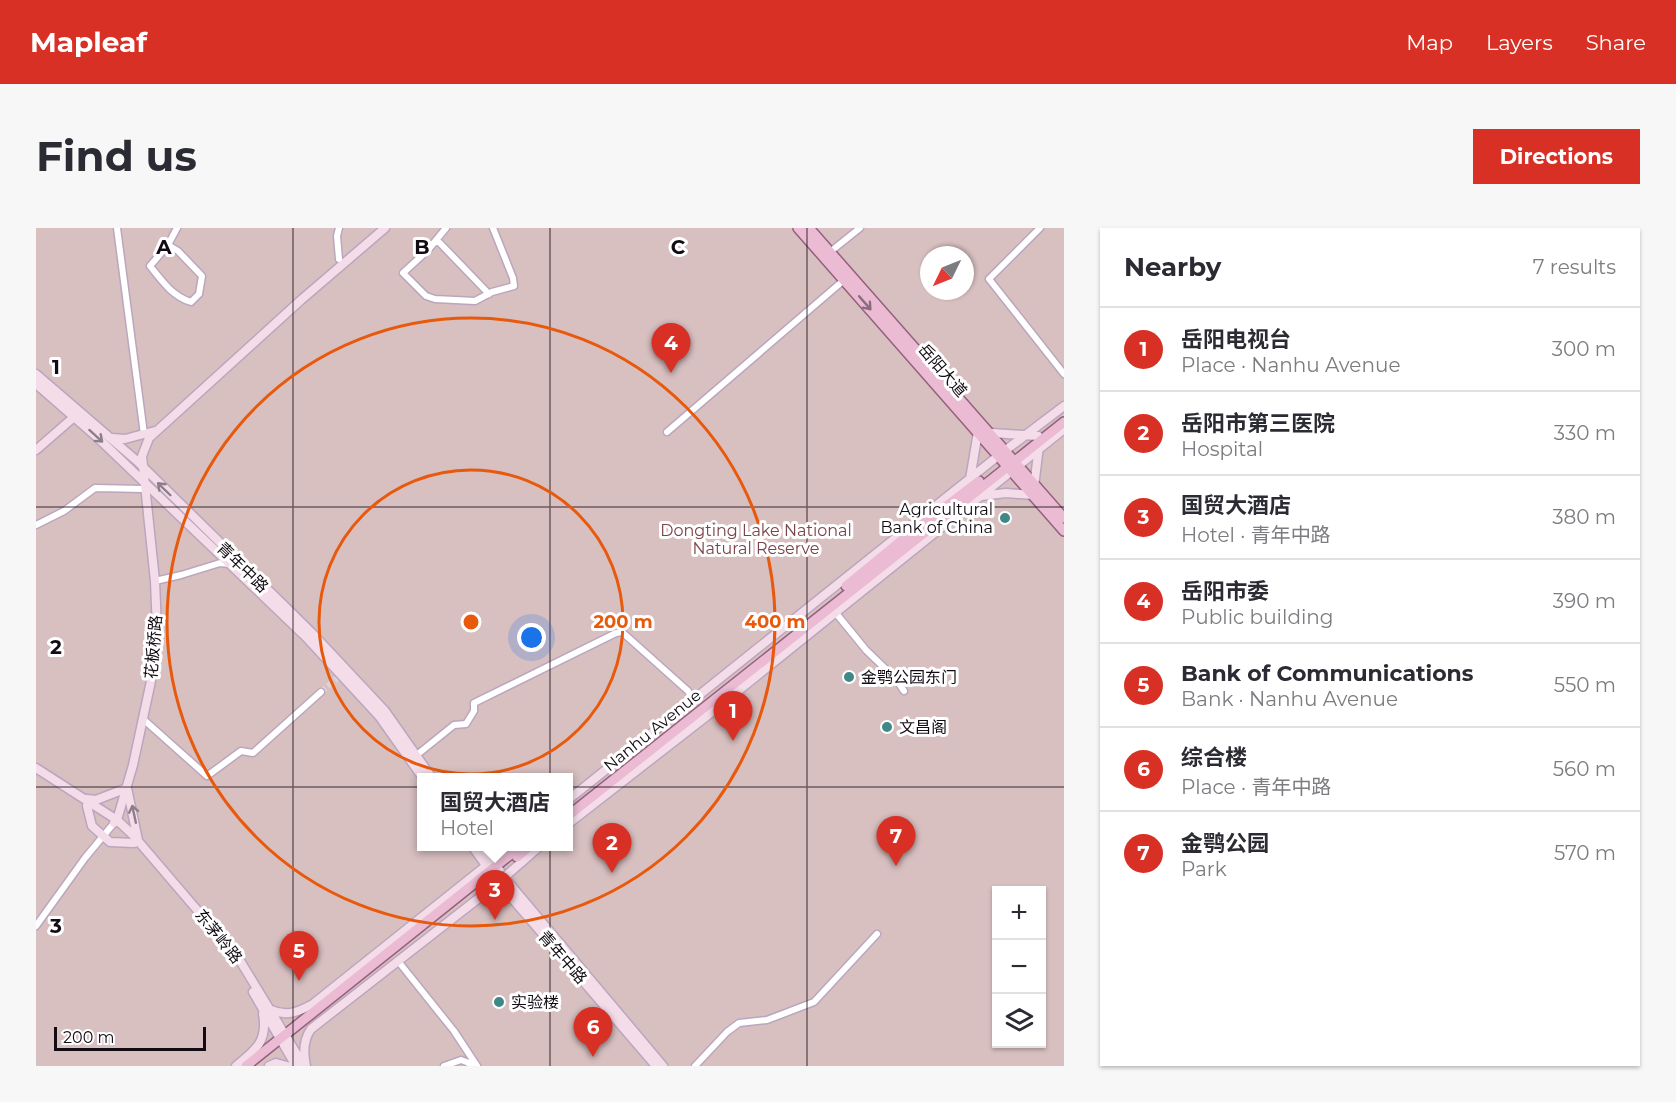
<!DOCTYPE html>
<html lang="en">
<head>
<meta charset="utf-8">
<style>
	body { margin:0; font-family:Montserrat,"Noto Sans SC",sans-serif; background:#f7f7f7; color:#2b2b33 }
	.controls { position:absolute; right:18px; bottom:18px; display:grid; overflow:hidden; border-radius:0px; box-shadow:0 2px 4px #0004 }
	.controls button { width:54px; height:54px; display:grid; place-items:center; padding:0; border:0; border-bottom:2px solid #e1e1e2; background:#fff; color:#2b2b33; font:30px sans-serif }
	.compass { position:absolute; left:884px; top:18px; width:54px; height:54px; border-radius:50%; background:#fff; box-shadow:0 2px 4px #0004; rotate:227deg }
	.scale { position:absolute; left:18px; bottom:15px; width:152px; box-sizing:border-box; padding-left:6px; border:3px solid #120b13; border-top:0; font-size:16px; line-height:21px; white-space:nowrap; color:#120b13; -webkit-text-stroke:4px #fff; paint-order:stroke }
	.you { position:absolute; left:496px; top:410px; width:21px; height:21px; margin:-15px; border:4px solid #fff; border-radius:50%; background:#1a73e8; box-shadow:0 0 0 9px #1a73e833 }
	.badge { display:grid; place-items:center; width:39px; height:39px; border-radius:50%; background:#d93025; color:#fff; font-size:20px; font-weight:700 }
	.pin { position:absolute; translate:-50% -50px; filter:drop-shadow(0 2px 3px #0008) }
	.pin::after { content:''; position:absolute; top:32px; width:21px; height:18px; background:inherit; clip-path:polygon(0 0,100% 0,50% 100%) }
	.popup { position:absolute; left:381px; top:545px; width:156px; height:78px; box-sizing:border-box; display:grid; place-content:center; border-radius:0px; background:#fff; filter:drop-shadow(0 2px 4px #0005); font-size:20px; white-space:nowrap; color:#7c7c81 }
	.popup b { font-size:22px; color:#2b2b33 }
	.popup::after { content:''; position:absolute; left:50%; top:100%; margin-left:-12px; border:12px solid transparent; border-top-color:#fff }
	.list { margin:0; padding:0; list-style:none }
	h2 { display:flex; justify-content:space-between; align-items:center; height:78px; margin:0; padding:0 24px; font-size:26px }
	h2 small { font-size:20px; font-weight:400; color:#7c7c81 }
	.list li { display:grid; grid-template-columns:39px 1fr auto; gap:18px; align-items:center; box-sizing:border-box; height:84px; padding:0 24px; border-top:2px solid #e1e1e2 }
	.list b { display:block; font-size:22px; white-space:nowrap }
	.list p { margin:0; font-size:20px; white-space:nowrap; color:#7c7c81 }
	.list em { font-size:20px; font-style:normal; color:#7c7c81 }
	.icon { flex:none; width:33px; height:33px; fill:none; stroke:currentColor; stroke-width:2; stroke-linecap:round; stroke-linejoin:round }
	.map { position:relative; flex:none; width:1028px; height:838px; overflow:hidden; border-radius:0px }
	header { display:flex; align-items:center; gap:36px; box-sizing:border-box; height:84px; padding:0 30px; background:#d93025; color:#fff }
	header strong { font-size:28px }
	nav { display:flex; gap:33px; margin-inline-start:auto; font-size:21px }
	.intro { display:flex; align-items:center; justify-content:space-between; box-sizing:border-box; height:144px; padding:0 36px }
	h1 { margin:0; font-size:42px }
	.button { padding:15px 27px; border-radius:0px; background:#d93025; color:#fff; font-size:21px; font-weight:700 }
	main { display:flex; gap:36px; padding:0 36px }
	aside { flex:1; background:#fff; border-radius:0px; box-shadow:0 2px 4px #0004 }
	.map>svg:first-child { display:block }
	.green { fill:#d8bfc0; fill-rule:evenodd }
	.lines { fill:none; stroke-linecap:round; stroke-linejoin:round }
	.street-tunnel { stroke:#d9d4da; stroke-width:6; stroke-dasharray:6 3; stroke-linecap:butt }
	.street-casing { stroke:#bba6bf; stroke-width:9 }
	.secondary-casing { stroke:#bba6bf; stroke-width:11 }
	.primary-casing { stroke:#95607d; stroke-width:12 }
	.street { stroke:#fff; stroke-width:6 }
	.secondary { stroke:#f4dde9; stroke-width:8 }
	.primary { stroke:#eabbd3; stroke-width:9 }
	.secondary-bridge-casing { stroke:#bba6bf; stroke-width:11; stroke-linecap:butt }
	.secondary-bridge { stroke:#f4dde9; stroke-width:8 }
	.oneway { stroke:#896c7d }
	.oneway2 { stroke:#8e7e89 }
	.grid { fill:none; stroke:#120b13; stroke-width:1.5; stroke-opacity:0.55 }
	.ring { fill:none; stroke:#e8590c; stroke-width:3 }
	.poi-dot { fill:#408887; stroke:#fff; stroke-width:2 }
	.labels { text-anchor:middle; stroke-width:6; stroke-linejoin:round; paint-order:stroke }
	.street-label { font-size:16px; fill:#120b13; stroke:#fff }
	.poi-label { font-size:16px; fill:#120b13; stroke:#fff; text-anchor:start }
	.park-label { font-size:16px; fill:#7b434a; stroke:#fff }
	.grid-label { font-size:20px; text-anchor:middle; font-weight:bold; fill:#120b13; stroke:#fff; stroke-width:6; stroke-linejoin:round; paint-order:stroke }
	.centre { fill:#e8590c; stroke:#fff; stroke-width:3 }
	.ring-label { font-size:18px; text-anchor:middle; font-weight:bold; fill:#e8590c; stroke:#fff; stroke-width:6; stroke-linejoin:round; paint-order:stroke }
</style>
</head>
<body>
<header>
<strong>Mapleaf</strong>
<nav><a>Map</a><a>Layers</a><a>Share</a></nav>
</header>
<div class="intro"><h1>Find us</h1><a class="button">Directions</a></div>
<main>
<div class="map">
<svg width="1028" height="838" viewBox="0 0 1028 838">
	<rect width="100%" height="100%" fill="#fcf7fd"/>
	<path class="green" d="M0 0H1028V838H0ZM893 27H929V63H893ZM386 550H532V618H386ZM960 662H1005V816H960Z"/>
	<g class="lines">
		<path class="street-tunnel" d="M285 464 305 447"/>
		<defs>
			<path id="street" d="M81 0 108 206
				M303 0 301 8 303 31
				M410 0 392 22 367 45 390 68 399 71 439 73 456 64 478 58 477 50 457 0
				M1004 0 953 51 1028 146
				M401 12 453 66
				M132 17 142 23 166 48 163 66 155 74C136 68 126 53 114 38L132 17 141 0
				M794 24 824 0
				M631 204 808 52
				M0 297 28 283 59 260 108 261
				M119 353 145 347 184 335 194 336
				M799 384 830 422 860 451 868 463
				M107 491 171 548 205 523 217 525 285 464
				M377 530 418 497 430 496 438 483V475L580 405 586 404 652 463 657 472
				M0 698 49 630 78 595
				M362 733 418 803 441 838
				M408 838 425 832 433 835 434 838
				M659 838 691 804 703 795 731 792 778 774 841 706"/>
			<path id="secondary" d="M0 146 101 233 275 404 349 483 396 550
				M0 156 62 210 270 409 343 488 387 550
				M76 210 89 211 119 203
				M0 222 38 189
				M934 251 942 204 1002 208
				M945 268 970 265 997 267 1003 218
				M0 540 81 592 97 607 203 731 268 838
				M51 571 60 572 91 560 102 612
				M532 572 962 228 1028 178
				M51 578 56 598 74 614 98 615
				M78 595 81 592 97 537 115 453 121 401 119 353 106 228 113 210 265 72 349 0
				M532 596 667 491 1028 201
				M436 618 462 654 620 838
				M445 618 473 655 627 838
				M472 646 504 618
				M217 764 260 838
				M235 782C251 789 262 784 277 776L475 618
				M200 838C220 822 232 813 227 786
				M233 838 240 835 251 838
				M270 838C267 824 267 812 275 801L466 652"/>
			<path id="primary" d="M762 0 1028 303
				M773 0 1028 290
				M810 358 871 308 943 253
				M532 588 1028 194
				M481 629 494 618
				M210 838 485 618"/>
		</defs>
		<use href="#street" class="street-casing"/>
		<use href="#secondary" class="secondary-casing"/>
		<use href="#primary" class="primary-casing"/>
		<use href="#street" class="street"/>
		<use href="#secondary" class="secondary"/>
		<use href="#primary" class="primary"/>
		<defs>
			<path id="secondary-bridge" d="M468 650 472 646"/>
		</defs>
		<use href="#secondary-bridge" class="secondary-bridge-casing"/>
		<use href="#secondary-bridge" class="secondary-bridge"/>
	</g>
	<defs><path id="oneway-shaft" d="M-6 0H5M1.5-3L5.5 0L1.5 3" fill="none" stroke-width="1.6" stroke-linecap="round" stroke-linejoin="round" transform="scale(1.5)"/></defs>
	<use class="oneway" href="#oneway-shaft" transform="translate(829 75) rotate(49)"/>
	<g class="oneway2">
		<use href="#oneway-shaft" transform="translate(60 208) rotate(42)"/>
		<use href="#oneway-shaft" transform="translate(128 261) rotate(-136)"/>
		<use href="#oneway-shaft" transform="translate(98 586) rotate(-102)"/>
	</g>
	<path class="grid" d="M257 0V838M514 0V838M771 0V838M0 279H1028M0 559H1028"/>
	<g class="ring">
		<circle cx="435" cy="394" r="152"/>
		<circle cx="435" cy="394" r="304"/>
	</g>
	<g class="poi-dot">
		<circle cx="969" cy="290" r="6"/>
		<circle cx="813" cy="449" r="6"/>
		<circle cx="851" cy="499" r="6"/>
		<circle cx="463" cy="774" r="6"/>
	</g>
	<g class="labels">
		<g class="street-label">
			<text transform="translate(907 142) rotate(49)" y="6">岳阳大道</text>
			<text transform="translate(207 339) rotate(44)" y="6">青年中路</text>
			<text transform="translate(117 419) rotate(-85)" y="6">花板桥路</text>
			<text transform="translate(616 502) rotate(-39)" y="6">Nanhu Avenue</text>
			<text transform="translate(183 708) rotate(51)" y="6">东茅岭路</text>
			<text transform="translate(527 729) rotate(49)" y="6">青年中路</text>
		</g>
		<g class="poi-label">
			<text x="957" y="287" text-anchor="end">Agricultural<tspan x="957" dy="18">Bank of China</tspan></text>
			<text x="825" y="455">金鹗公园东门</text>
			<text x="863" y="505">文昌阁</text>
			<text x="475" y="780">实验楼</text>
		</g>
		<g class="park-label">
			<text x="720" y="308">Dongting Lake National<tspan x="720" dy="18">Natural Reserve</tspan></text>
		</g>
	</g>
	<g class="grid-label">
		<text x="128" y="26">A</text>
		<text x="386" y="26">B</text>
		<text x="642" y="26">C</text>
		<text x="20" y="146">1</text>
		<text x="20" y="426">2</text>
		<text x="20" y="705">3</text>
	</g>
	<circle cx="435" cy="394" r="9" class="centre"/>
	<g class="ring-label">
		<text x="587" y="400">200 m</text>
		<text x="739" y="400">400 m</text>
	</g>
</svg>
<div class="controls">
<button>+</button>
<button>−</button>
<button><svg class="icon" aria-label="layers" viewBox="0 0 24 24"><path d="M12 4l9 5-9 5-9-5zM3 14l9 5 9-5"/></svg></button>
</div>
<svg class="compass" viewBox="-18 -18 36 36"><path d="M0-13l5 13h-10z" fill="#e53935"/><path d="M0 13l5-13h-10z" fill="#7c7c81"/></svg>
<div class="scale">200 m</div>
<div class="you"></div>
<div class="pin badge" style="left:697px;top:513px">1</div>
<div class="pin badge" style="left:576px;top:645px">2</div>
<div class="pin badge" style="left:459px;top:692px">3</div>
<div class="popup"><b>国贸大酒店</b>Hotel</div>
<div class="pin badge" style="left:635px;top:145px">4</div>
<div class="pin badge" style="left:263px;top:753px">5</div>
<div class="pin badge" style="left:557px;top:829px">6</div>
<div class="pin badge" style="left:860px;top:638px">7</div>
</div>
<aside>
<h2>Nearby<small>7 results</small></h2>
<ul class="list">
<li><span class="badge">1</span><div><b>岳阳电视台</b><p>Place · Nanhu Avenue</p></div><em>300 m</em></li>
<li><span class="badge">2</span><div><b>岳阳市第三医院</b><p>Hospital</p></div><em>330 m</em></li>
<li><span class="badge">3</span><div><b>国贸大酒店</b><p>Hotel · 青年中路</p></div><em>380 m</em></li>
<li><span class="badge">4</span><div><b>岳阳市委</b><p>Public building</p></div><em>390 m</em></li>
<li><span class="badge">5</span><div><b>Bank of Communications</b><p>Bank · Nanhu Avenue</p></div><em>550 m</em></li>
<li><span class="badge">6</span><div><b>综合楼</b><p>Place · 青年中路</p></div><em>560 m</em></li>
<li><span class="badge">7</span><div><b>金鹗公园</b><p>Park</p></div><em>570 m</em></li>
</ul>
</aside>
</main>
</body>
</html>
